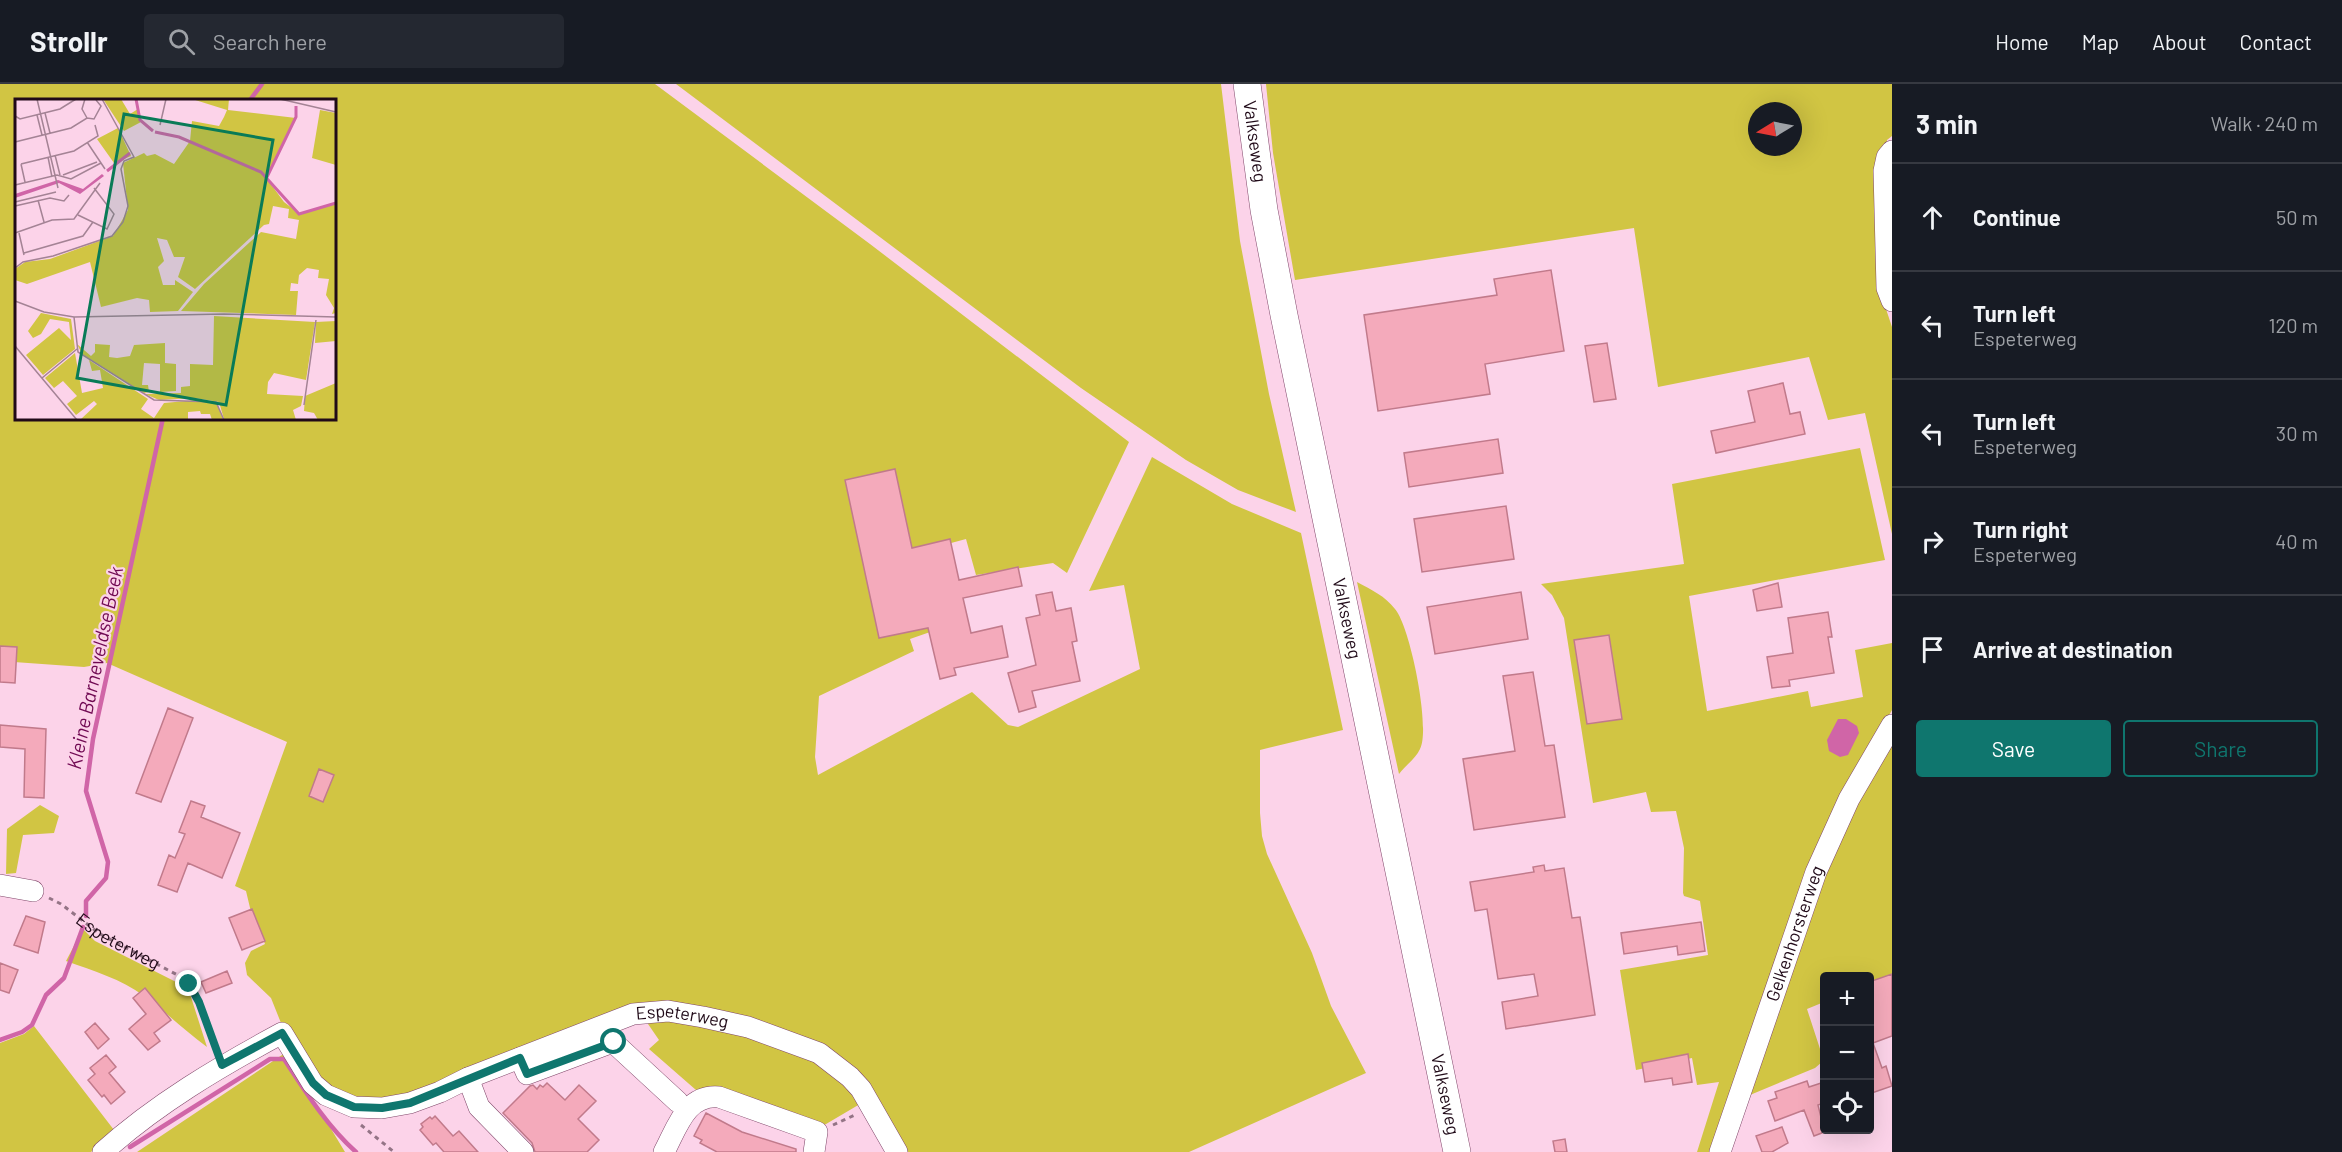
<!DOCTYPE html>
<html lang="en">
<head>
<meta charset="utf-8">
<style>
	body { margin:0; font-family:Barlow,sans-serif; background:#242831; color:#f1f3f6 }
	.controls { position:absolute; right:18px; bottom:18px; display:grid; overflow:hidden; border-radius:6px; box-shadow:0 6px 24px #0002 }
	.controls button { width:54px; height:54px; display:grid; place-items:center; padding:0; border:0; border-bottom:2px solid #363941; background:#171b24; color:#f1f3f6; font:30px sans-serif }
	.compass { position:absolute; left:1748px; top:18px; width:54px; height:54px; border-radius:50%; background:#171b24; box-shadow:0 6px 24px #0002; rotate:260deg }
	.stop { position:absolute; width:18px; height:18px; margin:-14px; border:4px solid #0f766e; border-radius:50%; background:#fff }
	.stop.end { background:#0f766e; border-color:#fff; box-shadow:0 2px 6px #0008 }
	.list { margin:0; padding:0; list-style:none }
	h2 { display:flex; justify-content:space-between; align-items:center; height:78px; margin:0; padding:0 24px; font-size:26px }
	h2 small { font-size:20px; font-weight:400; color:#9ea1a6 }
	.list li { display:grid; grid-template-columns:39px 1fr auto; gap:18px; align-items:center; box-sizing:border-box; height:108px; padding:0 24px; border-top:2px solid #363941 }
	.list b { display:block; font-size:22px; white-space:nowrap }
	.list p { margin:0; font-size:20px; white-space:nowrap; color:#9ea1a6 }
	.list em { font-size:20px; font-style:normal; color:#9ea1a6 }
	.actions { display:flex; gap:12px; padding:18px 24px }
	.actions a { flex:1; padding:14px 0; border:2px solid #0f766e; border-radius:6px; text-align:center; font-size:21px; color:#0f766e }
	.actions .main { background:#0f766e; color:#fff }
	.icon { flex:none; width:33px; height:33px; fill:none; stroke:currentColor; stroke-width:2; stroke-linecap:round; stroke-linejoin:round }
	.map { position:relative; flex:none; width:1892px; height:1068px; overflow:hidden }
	header { display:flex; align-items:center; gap:36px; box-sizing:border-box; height:84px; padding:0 30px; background:#171b24; border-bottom:2px solid #363941 }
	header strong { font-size:28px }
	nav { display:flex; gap:33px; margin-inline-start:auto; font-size:21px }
	.search { width:420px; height:54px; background:#242831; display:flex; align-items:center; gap:15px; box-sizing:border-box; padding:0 21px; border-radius:6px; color:#9ea1a6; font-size:22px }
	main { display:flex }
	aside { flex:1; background:#171b24 }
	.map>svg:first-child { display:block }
	.green { fill:#d1c543; fill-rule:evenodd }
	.water { fill:#d065a7 }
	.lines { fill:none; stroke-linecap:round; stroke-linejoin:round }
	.stream { stroke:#d065a7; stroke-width:4.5 }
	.building { fill:#f4aabb; stroke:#c17a8b; stroke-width:1.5 }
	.minor-casing { stroke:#7f4669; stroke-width:22 }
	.major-casing { stroke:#7f4669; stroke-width:28 }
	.path { stroke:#947486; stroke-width:3; stroke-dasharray:4.5 4.5; stroke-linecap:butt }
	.minor { stroke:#fff; stroke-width:21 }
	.major { stroke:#fff; stroke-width:27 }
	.route { stroke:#0f766e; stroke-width:8 }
	.labels { text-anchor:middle; stroke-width:4.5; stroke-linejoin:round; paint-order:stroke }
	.street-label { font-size:18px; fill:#200a18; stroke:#fcd3e9 }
	.water-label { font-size:20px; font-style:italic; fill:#700952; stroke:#fcd3e9 }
	.inset-river { fill:none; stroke:#d065a7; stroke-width:3 }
	.inset-road { fill:none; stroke:#a48395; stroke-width:1.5 }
	.view { fill:#097b57; fill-opacity:0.15; stroke:#097b57; stroke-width:3 }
	.inset-edge { fill:none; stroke:#200a18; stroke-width:3 }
</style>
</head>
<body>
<header>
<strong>Strollr</strong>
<div class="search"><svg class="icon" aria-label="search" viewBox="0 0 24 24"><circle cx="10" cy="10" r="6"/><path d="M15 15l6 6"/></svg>Search here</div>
<nav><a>Home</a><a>Map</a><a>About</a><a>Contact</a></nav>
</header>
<main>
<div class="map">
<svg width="1892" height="1068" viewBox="0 0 1892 1068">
	<rect width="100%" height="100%" fill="#fcd3e9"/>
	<path class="green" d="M0 0H655L870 160 1129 358 1067 489 1053 479 976 491 966 455 914 469 933 547 910 555 914 567 819 612 815 673 818 691 972 608 1008 641 1018 643 1140 585 1124 501 1089 507 1152 373 1232 420 1301 449 1343 646 1260 666V729L1262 752 1267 770 1312 869 1331 922 1366 989 1189 1068H902L840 979 663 923 455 996 405 1010 380 1014H343L301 975 281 939 271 914 247 891 245 879 251 867 265 860 251 828 246 807 235 802 287 658 107 579 84 583 0 577ZM16 16H334V334H16Z
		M676 0H1221L1240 157 1269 310 1296 428 1238 406 1186 376 1081 304Z
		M1266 0H1892V52L1887 56 1879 128 1886 225 1892 243V450L1865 329 1828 336 1809 273 1658 303 1634 144 1295 196 1273 69ZM1757 27H1793V63H1757Z
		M1860 364 1885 476 1689 512 1707 627 1808 607 1811 623 1863 613 1855 566 1892 559V626L1830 739 1720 1068H1697L1719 998 1697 1001 1692 974 1636 986 1620 886 1708 871 1700 817 1684 812 1683 809 1684 764 1676 727 1651 728 1646 708 1593 719 1564 534 1552 511 1541 500 1684 480 1672 400Z
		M1357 498C1372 506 1385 512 1395 525 1410 542 1431 644 1420 665 1416 674 1405 682 1399 690Z
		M1892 658V894L1870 902V892H1824V918L1807 925 1822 971V978L1815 984 1750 1011 1827 783 1842 747Z
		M40 721 59 732 54 749 23 751 16 789 6 790 7 745Z
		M83 845 95 857 182 901 190 910 207 963C185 947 166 928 144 912 121 895 94 887 66 877Z
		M662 935C713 944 801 958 839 995 847 1002 853 1012 860 1020L821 1043 696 1006 649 965 659 956 648 940V937Z
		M34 942 114 1046 91 1068H0V959L24 950Z
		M285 969 345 1068H137Z"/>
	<path class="water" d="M1838 635H1846L1857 642 1859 649 1848 671 1840 673 1829 667 1827 656Z"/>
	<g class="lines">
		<path class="stream" d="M250 16 262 0
			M86 832V817L106 794 108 778 86 707 93 655 163 334
			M0 956 22 948 32 941 46 911 64 894 83 843
			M130 1063 270 975H284C305 1007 327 1042 356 1068"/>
	</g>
	<path class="building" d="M1551 186 1564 267 1485 280 1490 310 1378 327 1364 231 1497 211 1494 195Z
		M1607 259 1616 315 1594 318 1585 262Z
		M1783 299 1790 330 1800 328 1805 350 1716 369 1711 347 1755 338 1748 307Z
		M1498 355 1503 389 1409 403 1404 369Z
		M895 385 912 464 950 455 959 496 1018 483 1022 502 963 514 971 549 1002 542 1008 573 954 584 956 591 940 595 928 544 879 554 845 396Z
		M1506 422 1514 475 1422 488 1414 435Z
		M1778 499 1782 523 1757 527 1753 506Z
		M1052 508 1056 527 1071 524 1077 557 1072 558 1080 597 1032 607 1036 623 1019 628 1008 589 1036 581 1026 534 1040 531 1036 511Z
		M1521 508 1528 555 1435 570 1427 523Z
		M1828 528 1832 553H1828L1834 589 1789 596 1790 602 1772 604 1767 573 1793 569 1788 534Z
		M1609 551 1622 635 1587 640 1574 556Z
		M0 562 17 563 15 599 0 598Z
		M1533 588 1545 662 1554 661 1565 733 1474 746 1463 675 1515 667 1503 592Z
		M168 624 193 634 161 718 136 709Z
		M0 641 46 645 44 714 24 713 25 665 0 663Z
		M319 685 334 691 323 718 309 712Z
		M191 717 205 722 201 733 240 749 222 794 188 779 177 808 158 801 169 771 175 774 185 750 179 748Z
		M1544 781 1545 787 1564 784 1572 834 1580 833 1595 931 1506 945 1502 918 1538 912 1534 890 1498 895 1487 825 1475 827 1470 798 1534 788 1533 783Z
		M252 825 265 857 242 866 229 834Z
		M26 832 45 838 38 869 14 861Z
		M1701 838 1705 867 1678 871 1677 862 1624 870 1621 849Z
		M0 879 18 886 9 909 0 906Z
		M227 887 232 899 206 909 201 898Z
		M1892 890V952L1873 959 1882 984 1886 982 1892 1002 1869 1010V898Z
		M145 904 171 936 154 949 160 957 148 966 129 945 146 930 133 914Z
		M95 939 109 955 98 965 85 948Z
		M1688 970 1692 998 1673 1001 1672 994 1645 998 1642 979Z
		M106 971 116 983 109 989 125 1008 111 1020 104 1011 102 1013 88 996 95 990 90 984Z
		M1807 997 1809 1003 1824 998V1019L1818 1021 1824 1046 1827 1047 1814 1052 1804 1026 1775 1037 1768 1017 1777 1014 1775 1008Z
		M547 999 565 1016 579 1001 596 1017 578 1035 599 1056 587 1068H535L532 1059 503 1029 530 1002 533 1001 537 1005 540 1001 543 1003Z
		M706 1029 742 1048 796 1065V1068H717L700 1059 702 1056 694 1052Z
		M435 1032 453 1052 459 1047 478 1068H444L436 1059 433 1061 420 1046 423 1043 421 1040 430 1033 432 1035Z
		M1782 1043 1788 1059 1772 1068H1762L1756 1052Z
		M1565 1055 1567 1068H1555L1553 1057Z"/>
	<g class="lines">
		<defs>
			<g id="minor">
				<path d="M1892 67 1887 73 1884 87 1887 204 1892 217"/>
				<path d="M0 801 33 807"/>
				<path d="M520 974 527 990 613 958 678 1018"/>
				<path d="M468 994 479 1023 523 1068"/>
				<path id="s2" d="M103 1068C156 1020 219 983 282 949L313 1000 326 1011 354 1023 382 1024 410 1019 440 1008 468 994 633 930 668 927 703 933 748 943 819 969 850 993 861 1005 897 1068"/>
				<path d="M664 1068C677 1044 686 1010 719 1013L817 1048 814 1068"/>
				<path id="s3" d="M1720 1068 1816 788 1849 715 1892 641"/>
			</g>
			<g id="major">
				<path id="s4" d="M1247 0 1264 126 1284 231 1457 1068"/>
			</g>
		</defs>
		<use href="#minor" class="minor-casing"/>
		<use href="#major" class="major-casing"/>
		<g class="path">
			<path id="s1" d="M49 814 61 820 100 850 185 895 194 906 215 966"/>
			<path d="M361 1041 394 1068"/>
			<path d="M833 1041 857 1030"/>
		</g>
		<use href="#minor" class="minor"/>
		<use href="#major" class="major"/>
	</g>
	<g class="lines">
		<path class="route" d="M189 900 199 918 222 981 282 949 313 999 326 1011 354 1023 382 1024 410 1019 520 974 527 990 614 958"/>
	</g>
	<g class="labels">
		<g class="street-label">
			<text dy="6" stroke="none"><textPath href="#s4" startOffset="58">Valkseweg</textPath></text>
			<text dy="6" stroke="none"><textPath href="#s4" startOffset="544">Valkseweg</textPath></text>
			<text dy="6" stroke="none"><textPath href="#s3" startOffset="231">Gelkenhorsterweg</textPath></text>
			<text dy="6" stroke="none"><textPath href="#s1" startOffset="82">Espeterweg</textPath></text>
			<text dy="6" stroke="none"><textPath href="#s2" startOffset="669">Espeterweg</textPath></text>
			<text dy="6" stroke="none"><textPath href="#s4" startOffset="1030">Valkseweg</textPath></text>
		</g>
		<g class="water-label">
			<text transform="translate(95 584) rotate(-78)" y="7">Kleine Barneveldse Beek</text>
		</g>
	</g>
	<g transform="translate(15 15)">
		<rect width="321" height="321" fill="#fcd3e9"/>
		<path d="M88 0H106L115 15 123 10 126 23 109 32ZM177 0H214L213 11 281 19 252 80 269 103 285 115 321 105V214L317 215 319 209 311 196 314 180 303 179 304 171 292 169 284 176 283 185 276 184 275 192H283L281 216 166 212 189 185 246 133 281 140 284 121 273 119 274 110 258 107 254 125 249 126 180 190 163 178 170 158H159L152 141 142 139 149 162 143 168 148 186H160V181L178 193 163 212 135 213 134 201 122 199 86 208 75 163 12 185 0 181V170L10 163 35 160 98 137 113 111 108 64 129 54 132 57 140 55 159 65 175 42 177 22 204 27 209 18 212 11ZM305 11 321 14V66L297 59ZM103 29 116 57 99 64 82 40ZM26 214 56 220 60 250 28 276 11 256 44 229 56 241 54 223 35 220 26 235 18 239 13 232ZM199 217 300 223 291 281 259 274 253 283 252 295 288 297 286 307 278 311 281 321 209 320 204 303 180 299 144 301 130 295 166 294V288L175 287V265L198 266ZM321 222V242L300 244 301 223ZM150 244V264L161 265V292L145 293V265L129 264 127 286H133L134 293 129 294 67 255 62 245 76 257 80 253V245L95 246 94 258 102 259 115 257 119 246ZM60 254 67 294 88 289 85 271 77 272 74 261 133 300 126 310 139 319 149 304 182 301 202 305 208 320 197 321 195 315H186L185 312 173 313V321H65L82 305 79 302 61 316 52 305 62 297 48 282 39 289 30 279ZM321 284V321H303L299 314 289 312 290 297Z" fill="#d1c543"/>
		<path d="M87 75 89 77 65 95 44 84 0 99V95L43 81 68 90Z" fill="#d065a7"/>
		<path class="inset-river" d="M121 0 125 21 138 32M140 33 164 38 246 73 284 115 321 104M92 72 115 54M252 78 281 18V7"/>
		<path class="inset-road" d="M22 0 43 89M70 0 67 10 72 19M265 0 321 13M30 14 35 34M22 16 27 36M0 17 5 20 45 10 61 0M145 26 151 0M0 43 56 29 72 19 79 20 86 7 81 1M72 43 90 70M40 56 45 76M33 58 37 78M6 65 59 52 83 37 80 26M6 65 10 83M48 76 82 63M0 86 42 76 56 80 86 64M23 101 29 123M0 103 41 93M0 107 35 99 49 102 54 96M63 116 92 130 99 115 79 89M0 134 37 121 59 120 85 84M4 134 9 156M9 154 68 137 78 123M0 169 8 163 38 157 97 137 108 123 113 107 106 70 109 62 119 58 87 0M0 202 29 213 59 218 209 215 321 218M59 218 63 253 139 301 201 303 209 321M0 247 62 321M27 279 62 250M289 306 301 221"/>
		<path class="view" d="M109 15 258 41 211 306 62 279Z"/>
		<rect width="321" height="321" class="inset-edge"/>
	</g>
</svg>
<div class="controls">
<button>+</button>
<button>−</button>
<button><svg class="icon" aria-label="locate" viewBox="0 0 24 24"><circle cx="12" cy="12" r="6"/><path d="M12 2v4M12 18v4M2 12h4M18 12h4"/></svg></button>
</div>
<svg class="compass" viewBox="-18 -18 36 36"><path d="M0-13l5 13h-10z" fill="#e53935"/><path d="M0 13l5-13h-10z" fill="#9ea1a6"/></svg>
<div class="stop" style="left:614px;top:958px"></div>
<div class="stop end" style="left:189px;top:900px"></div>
</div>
<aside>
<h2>3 min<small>Walk · 240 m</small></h2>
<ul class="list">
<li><svg class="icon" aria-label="ahead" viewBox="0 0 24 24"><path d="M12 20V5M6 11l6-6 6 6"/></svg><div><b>Continue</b></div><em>50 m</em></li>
<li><svg class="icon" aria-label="left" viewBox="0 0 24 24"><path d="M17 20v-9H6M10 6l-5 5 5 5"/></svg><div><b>Turn left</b><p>Espeterweg</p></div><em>120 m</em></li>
<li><svg class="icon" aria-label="left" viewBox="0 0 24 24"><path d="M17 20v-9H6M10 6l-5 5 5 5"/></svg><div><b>Turn left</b><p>Espeterweg</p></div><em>30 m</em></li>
<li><svg class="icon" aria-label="right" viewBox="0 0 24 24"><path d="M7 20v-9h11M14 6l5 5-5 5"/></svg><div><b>Turn right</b><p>Espeterweg</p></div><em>40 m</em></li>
<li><svg class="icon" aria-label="arrive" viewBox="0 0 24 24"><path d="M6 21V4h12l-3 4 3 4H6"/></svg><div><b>Arrive at destination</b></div></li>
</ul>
<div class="actions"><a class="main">Save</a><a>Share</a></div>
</aside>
</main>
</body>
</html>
